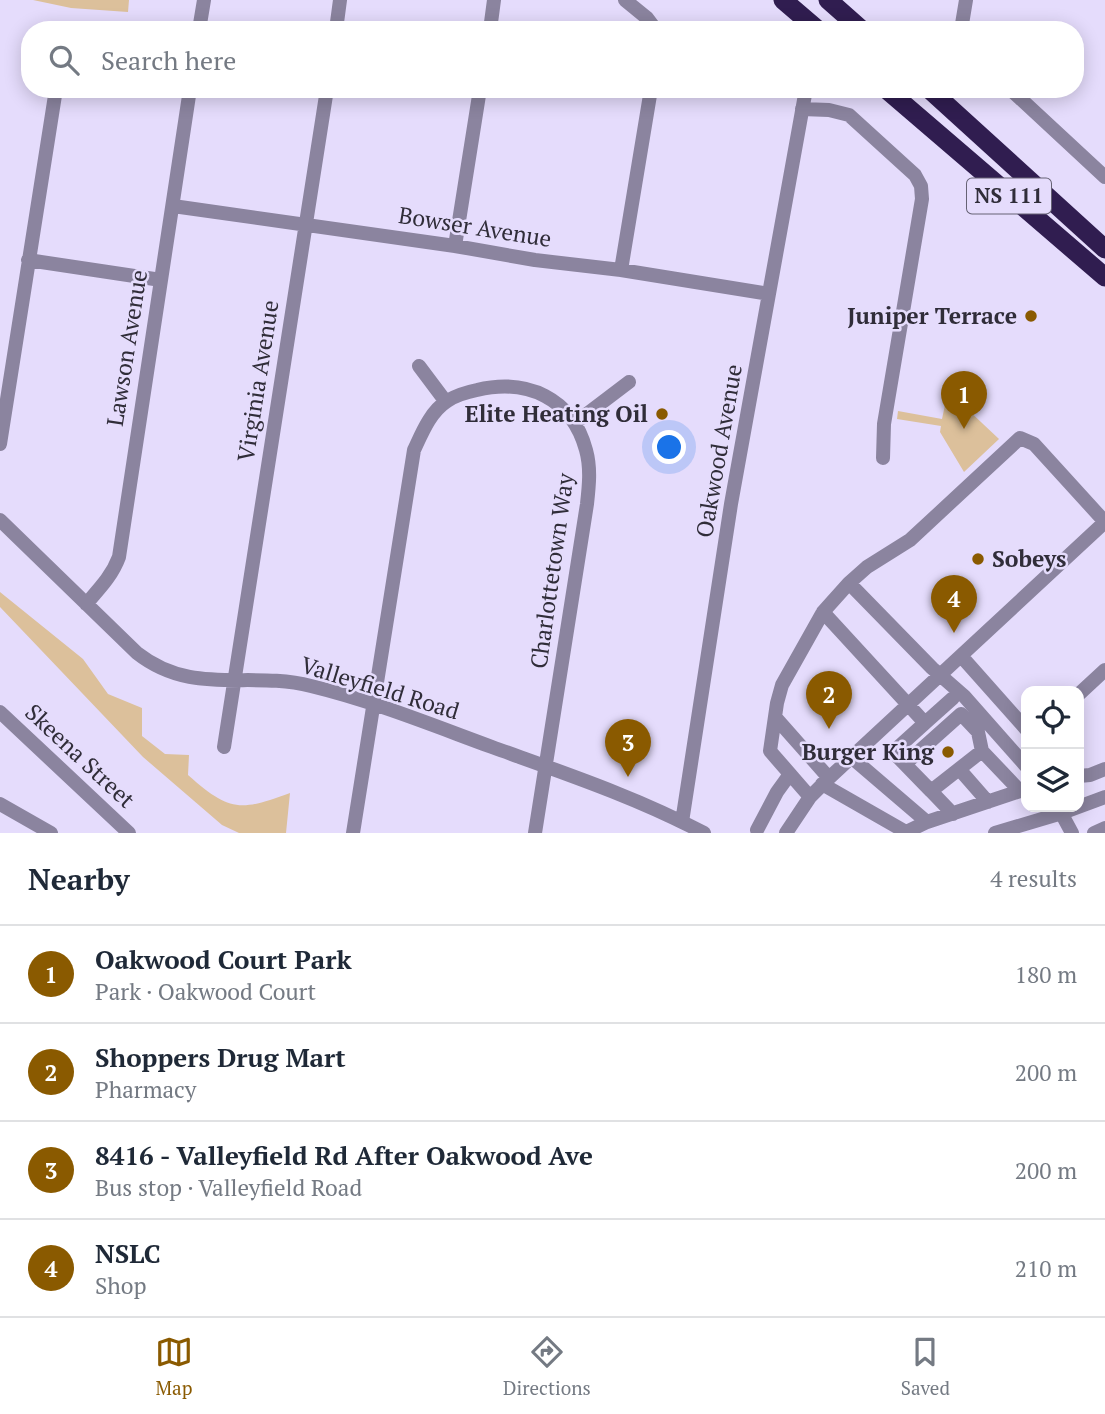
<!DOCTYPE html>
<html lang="en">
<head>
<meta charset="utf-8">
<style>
	body { margin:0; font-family:"PT Serif",serif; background:#f6f6f7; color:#1f2937 }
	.controls { position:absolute; right:21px; bottom:21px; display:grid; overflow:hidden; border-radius:14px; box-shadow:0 4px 18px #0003 }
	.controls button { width:63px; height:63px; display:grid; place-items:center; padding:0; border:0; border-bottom:2px solid #e0e1e3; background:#fff; color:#1f2937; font:35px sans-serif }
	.you { position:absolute; left:670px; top:448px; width:24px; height:24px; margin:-18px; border:5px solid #fff; border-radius:50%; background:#1a73e8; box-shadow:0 0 0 10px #1a73e833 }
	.badge { display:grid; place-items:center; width:46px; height:46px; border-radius:50%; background:#8a5a00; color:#fff; font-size:23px; font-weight:700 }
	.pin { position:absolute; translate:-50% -58px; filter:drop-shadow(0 2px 4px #0008) }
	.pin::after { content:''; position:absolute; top:37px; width:24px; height:21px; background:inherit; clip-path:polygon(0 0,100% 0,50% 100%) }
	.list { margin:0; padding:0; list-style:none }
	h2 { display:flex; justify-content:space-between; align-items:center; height:91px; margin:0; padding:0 28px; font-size:30px }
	h2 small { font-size:23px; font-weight:400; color:#747a83 }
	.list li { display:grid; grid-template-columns:46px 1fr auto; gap:21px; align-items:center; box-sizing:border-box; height:98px; padding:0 28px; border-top:2px solid #e0e1e3 }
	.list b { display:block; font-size:26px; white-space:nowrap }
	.list p { margin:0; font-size:23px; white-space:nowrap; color:#747a83 }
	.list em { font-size:23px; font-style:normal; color:#747a83 }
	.icon { flex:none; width:38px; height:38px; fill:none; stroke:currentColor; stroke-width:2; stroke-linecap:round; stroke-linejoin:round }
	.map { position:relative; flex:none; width:1105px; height:833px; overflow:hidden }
	.search { position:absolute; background:#fff; box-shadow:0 4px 18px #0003; left:21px; right:21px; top:21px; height:77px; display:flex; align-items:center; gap:18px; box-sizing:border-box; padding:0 24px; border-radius:28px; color:#747a83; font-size:26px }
	.sheet { height:483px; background:#fff }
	nav { display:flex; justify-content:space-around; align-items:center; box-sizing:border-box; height:98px; border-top:2px solid #e0e1e3; background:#fff; font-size:19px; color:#747a83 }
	nav a { display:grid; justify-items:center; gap:4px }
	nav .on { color:#8a5a00 }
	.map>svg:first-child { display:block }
	.green { fill:#dcc09b }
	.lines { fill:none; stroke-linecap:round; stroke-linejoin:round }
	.minor { stroke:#8b849f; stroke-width:14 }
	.highway { stroke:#301d50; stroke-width:19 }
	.poi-dot { fill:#8a5a00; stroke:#e5dcfc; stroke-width:2.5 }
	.labels { text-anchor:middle; stroke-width:5; stroke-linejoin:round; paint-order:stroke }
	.shield { fill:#e5dcfc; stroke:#666274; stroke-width:2 }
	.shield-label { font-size:21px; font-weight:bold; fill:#302d39 }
	.street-label { font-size:23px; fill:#302d39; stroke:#e5dcfc }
	.poi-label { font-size:23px; font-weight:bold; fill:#302d39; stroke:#e5dcfc; text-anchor:end }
</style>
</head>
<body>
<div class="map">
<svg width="1105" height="833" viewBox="0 0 1105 833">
	<rect width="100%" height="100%" fill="#e5dcfc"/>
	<path class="green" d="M33 0H129L128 12 71 8Z
		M948 391 999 439 964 472 940 432 941 426 897 419 898 411 942 419Z
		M0 592 83 659 108 694 142 708V736L165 754 189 755 188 775C229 811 239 812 290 793L286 833H239L222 825 143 757 0 607Z"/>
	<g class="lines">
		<path class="minor" d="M625 0 647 18 656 30
			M199 30 204 0
			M336 30 340 0
			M490 30 494 0
			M961 30 966 0
			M1010 89 1105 177
			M802 109 829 110 849 115 915 175 921 186 922 199 884 424 883 458
			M173 206 455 246 535 260 621 270 769 294
			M455 246 480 89
			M28 260 161 280
			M621 270 651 89
			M419 366 446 402
			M575 423 629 382
			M0 444 56 89
			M0 520 137 653C193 697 249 670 311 686 373 701 432 725 492 747 564 773 636 797 704 833
			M86 604C99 589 112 576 119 557L190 89
			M962 657 1026 729
			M1079 694 1105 670
			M0 712 129 833
			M775 717 829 778
			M925 723 953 698
			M224 747 327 89
			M851 757 927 822
			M905 764 961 714 978 732 982 751
			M1026 766 964 696 932 668 849 583 867 567 910 540 1020 438 1034 444 1105 522
			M960 770 988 802
			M1079 776 1090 775 1105 769
			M822 784 906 832 927 822 1020 791 982 751 931 791 893 752 925 723 823 612
			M931 791 953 814
			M810 797 770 751 777 703 782 685 823 612 849 583
			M0 804 51 833
			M1058 807 1072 833
			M682 822 731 504 806 89
			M757 830 777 792 790 774
			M353 833 414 450C422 433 430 412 447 401 455 396 467 392 477 390 527 378 572 398 586 450 591 468 589 486 587 504L535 833
			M786 833 810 797 829 778 1105 522
			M995 833 1062 813 1105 797
			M1094 833 1105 828"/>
		<path class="highway" d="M783 0 818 30
			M828 0 862 30
			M886 89 1105 277
			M929 89 1105 249"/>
	</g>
	<g class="poi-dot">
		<circle cx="1031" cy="316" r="7"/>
		<circle cx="662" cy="414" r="7"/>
		<circle cx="978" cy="559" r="7"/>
		<circle cx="948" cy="752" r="7"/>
	</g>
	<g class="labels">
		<rect class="shield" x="967" y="178.5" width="84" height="35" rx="5"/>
		<g class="shield-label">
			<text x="1009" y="203">NS 111</text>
		</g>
		<g class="street-label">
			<text transform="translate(475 227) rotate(9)" y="8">Bowser Avenue</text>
			<text transform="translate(127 348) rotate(-81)" y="8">Lawson Avenue</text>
			<text transform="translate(258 381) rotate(-81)" y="8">Virginia Avenue</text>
			<text transform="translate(719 451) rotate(-80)" y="8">Oakwood Avenue</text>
			<text transform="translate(552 571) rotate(-82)" y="8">Charlottetown Way</text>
			<text transform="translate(380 688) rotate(17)" y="8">Valleyfield Road</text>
			<text transform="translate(80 756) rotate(43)" y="8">Skeena Street</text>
		</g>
		<g class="poi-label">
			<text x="1017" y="324">Juniper Terrace</text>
			<text x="648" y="422">Elite Heating Oil</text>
			<text x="992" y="567" text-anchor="start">Sobeys</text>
			<text x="934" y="760">Burger King</text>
		</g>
	</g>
</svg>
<div class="controls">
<button><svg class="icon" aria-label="locate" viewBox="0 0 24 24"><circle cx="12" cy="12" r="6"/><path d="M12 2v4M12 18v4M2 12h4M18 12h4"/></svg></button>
<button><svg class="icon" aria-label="layers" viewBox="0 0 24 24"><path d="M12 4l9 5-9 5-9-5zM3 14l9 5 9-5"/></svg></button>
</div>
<div class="you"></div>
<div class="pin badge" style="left:964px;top:429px">1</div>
<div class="pin badge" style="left:829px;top:729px">2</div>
<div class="pin badge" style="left:628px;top:777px">3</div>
<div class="pin badge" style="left:954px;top:633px">4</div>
<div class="search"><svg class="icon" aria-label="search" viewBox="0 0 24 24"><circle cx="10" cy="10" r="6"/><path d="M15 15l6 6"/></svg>Search here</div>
</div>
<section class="sheet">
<h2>Nearby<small>4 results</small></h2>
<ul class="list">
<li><span class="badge">1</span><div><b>Oakwood Court Park</b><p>Park · Oakwood Court</p></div><em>180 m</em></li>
<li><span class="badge">2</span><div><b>Shoppers Drug Mart</b><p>Pharmacy</p></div><em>200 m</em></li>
<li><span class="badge">3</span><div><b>8416 - Valleyfield Rd After Oakwood Ave</b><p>Bus stop · Valleyfield Road</p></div><em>200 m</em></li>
<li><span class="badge">4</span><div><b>NSLC</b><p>Shop</p></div><em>210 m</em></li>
</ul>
</section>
<nav>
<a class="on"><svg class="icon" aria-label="map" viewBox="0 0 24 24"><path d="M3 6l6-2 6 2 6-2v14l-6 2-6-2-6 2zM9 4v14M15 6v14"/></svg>Map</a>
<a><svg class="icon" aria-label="directions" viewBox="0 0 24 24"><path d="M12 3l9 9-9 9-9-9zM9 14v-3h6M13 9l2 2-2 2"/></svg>Directions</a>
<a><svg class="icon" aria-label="saved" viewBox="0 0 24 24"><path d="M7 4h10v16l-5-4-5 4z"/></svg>Saved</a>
</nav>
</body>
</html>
